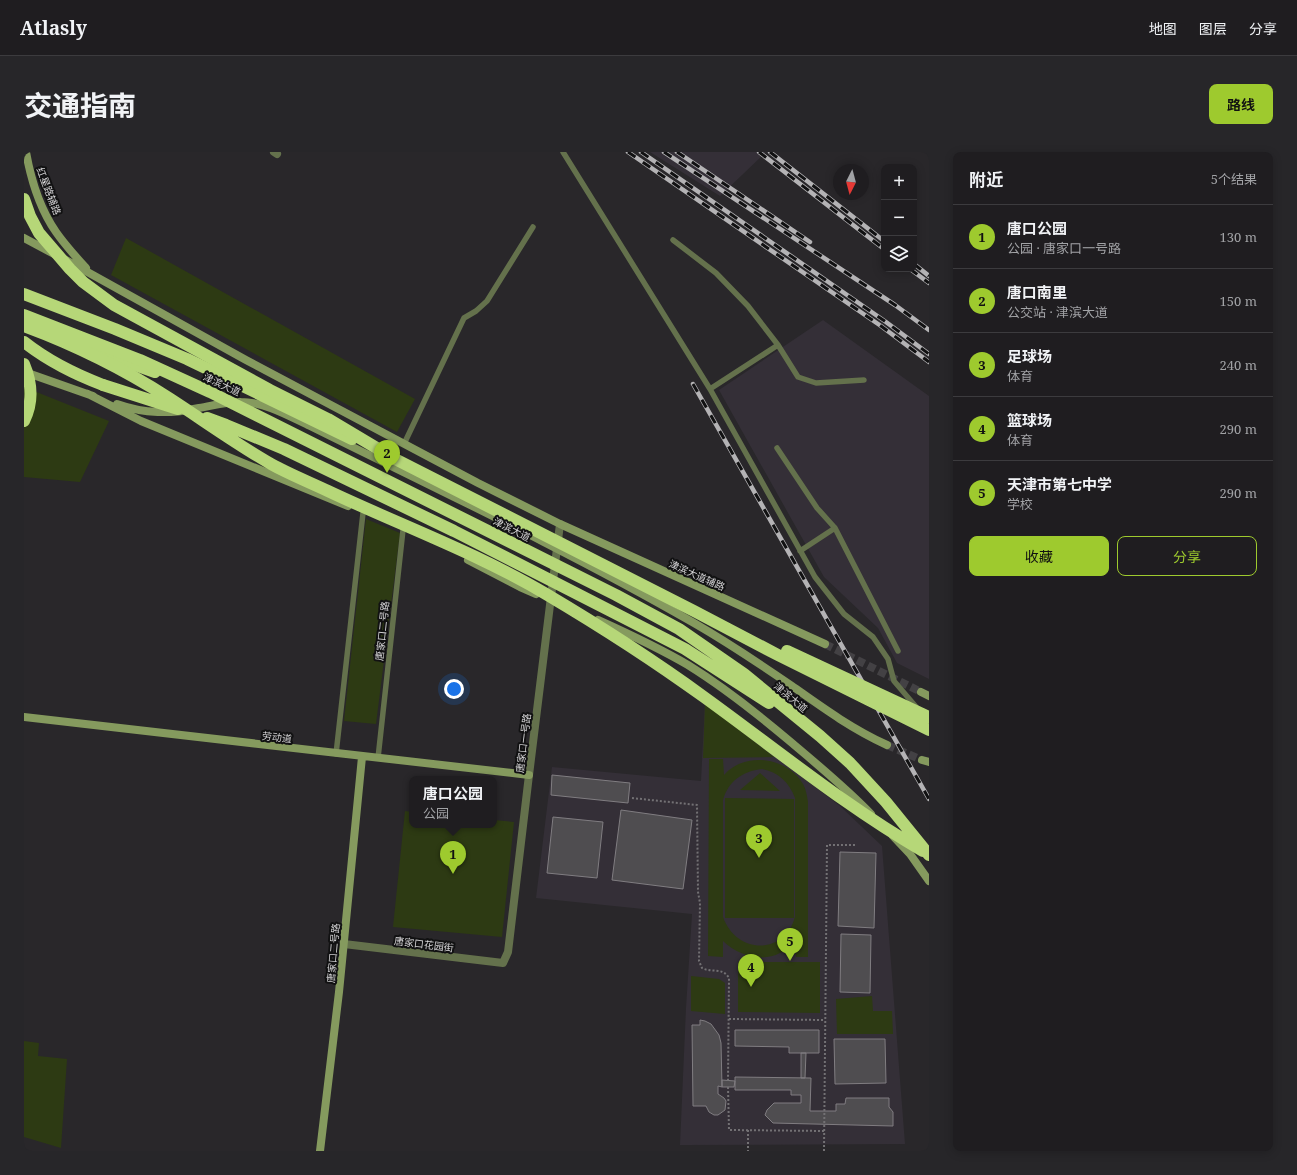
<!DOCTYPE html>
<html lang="zh">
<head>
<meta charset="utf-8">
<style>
	body { margin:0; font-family:"Noto Serif","Noto Sans SC",serif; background:#272629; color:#f1f3f6 }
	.controls { position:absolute; right:12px; top:12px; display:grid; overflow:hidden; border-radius:8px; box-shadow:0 2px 10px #0003 }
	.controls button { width:36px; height:36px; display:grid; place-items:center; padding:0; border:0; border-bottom:1px solid #3c3b3e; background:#1f1d20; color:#f1f3f6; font:20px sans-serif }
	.compass { position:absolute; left:809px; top:12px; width:36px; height:36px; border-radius:50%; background:#1f1d20; box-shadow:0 2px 10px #0003; rotate:186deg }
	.you { position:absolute; left:430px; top:537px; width:14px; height:14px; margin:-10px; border:3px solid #fff; border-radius:50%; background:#1a73e8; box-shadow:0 0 0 6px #1a73e833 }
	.badge { display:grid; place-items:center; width:26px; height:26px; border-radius:50%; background:#9eca2e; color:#111; font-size:13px; font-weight:700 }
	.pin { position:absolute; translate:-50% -33px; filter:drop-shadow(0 1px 2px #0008) }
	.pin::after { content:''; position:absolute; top:21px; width:14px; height:12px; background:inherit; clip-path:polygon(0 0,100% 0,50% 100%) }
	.popup { position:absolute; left:385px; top:624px; width:88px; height:52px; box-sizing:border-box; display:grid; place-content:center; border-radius:8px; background:#1f1d20; filter:drop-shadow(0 1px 3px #0005); font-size:13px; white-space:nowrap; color:#a1a2a5 }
	.popup b { font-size:15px; color:#f1f3f6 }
	.popup::after { content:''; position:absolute; left:50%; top:100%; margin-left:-8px; border:8px solid transparent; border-top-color:#1f1d20 }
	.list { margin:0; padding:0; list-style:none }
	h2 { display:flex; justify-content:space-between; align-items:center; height:52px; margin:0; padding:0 16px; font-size:17px }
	h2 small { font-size:13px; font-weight:400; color:#a1a2a5 }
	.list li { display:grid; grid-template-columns:26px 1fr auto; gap:12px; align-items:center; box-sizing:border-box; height:64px; padding:0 16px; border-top:1px solid #3c3b3e }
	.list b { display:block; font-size:15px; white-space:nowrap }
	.list p { margin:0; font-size:13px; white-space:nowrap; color:#a1a2a5 }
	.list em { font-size:13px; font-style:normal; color:#a1a2a5 }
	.actions { display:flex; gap:8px; padding:12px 16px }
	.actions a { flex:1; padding:9px 0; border:1px solid #9eca2e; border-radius:8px; text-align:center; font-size:14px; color:#9eca2e }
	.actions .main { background:#9eca2e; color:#111 }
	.icon { flex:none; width:22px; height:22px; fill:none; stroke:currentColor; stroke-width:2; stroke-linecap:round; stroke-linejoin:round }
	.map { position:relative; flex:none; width:905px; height:999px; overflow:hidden; border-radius:8px }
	header { display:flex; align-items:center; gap:24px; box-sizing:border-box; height:56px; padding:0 20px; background:#1f1d20; border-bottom:1px solid #3c3b3e }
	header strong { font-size:19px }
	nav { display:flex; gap:22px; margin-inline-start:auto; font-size:14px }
	.intro { display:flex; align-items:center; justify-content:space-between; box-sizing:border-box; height:96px; padding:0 24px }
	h1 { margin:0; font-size:28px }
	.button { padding:10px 18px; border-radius:8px; background:#9eca2e; color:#111; font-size:14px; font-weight:700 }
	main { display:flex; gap:24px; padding:0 24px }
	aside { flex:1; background:#1f1d20; border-radius:8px; box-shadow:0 2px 10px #0003 }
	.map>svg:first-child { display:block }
	.built { fill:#342f37 }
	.green { fill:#2d3a13; fill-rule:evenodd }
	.building { fill:#4f4d50; stroke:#807d81 }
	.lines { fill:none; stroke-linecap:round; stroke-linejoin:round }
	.secondary-tunnel { stroke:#434144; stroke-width:8; stroke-dasharray:8 4; stroke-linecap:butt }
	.path { stroke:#737174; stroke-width:2; stroke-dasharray:2 2; stroke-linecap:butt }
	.lane { stroke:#64714c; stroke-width:5.5 }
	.street { stroke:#64714c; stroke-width:8 }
	.secondary { stroke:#859a5e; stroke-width:8 }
	.highway { stroke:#b6d778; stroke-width:12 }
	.rail-casing { stroke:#b4b3b5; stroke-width:4.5 }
	.rail { stroke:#111112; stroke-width:3; stroke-dasharray:9; stroke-linecap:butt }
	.highway-bridge { stroke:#b6d778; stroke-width:12 }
	.labels { text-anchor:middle; stroke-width:4; stroke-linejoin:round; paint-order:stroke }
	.street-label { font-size:10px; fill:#d4d3d5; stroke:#111112 }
</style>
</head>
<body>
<header>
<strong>Atlasly</strong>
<nav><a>地图</a><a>图层</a><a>分享</a></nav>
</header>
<div class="intro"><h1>交通指南</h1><a class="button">路线</a></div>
<main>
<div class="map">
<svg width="905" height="999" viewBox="0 0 905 999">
	<rect width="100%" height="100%" fill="#29272a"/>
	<path class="built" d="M626 0H742L696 44Z
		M799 168 905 244V527L873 511 854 476 800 425 695 238Z
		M681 551 816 654 858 694 881 992 656 993 662 856 668 762 512 746 528 615 677 629Z"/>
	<path class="green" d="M102 86 391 247 373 280 87 123Z
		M0 235 85 269 56 330 0 325Z
		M342 367 376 381 352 572 320 569Z
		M681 551 750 605 679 606Z
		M685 607H699L700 623C721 599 763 605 779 632 782 637 783 644 784 650V805H772L771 788C753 813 720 809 699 789V805L684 804ZM738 617C754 620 765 630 771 646V765C760 804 712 802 699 765V648C704 630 718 619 738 617Z
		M736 621 756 639 716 638Z
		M701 646 770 647V766H701Z
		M381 659 388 660V673H470V668L490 670 478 785 369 775Z
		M714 810H796V861L714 860Z
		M667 824 695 827 701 831V862L667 859Z
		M848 844 849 859H868L869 882H813L812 847Z
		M0 889 15 891 14 904 43 907 37 996 0 985Z"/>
	<path class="building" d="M528 623 606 631 604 651 527 643Z
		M597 658 668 668 659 737 588 728Z
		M529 665 579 670 573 726 523 721Z
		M816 700 852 701 850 776 814 774Z
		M817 782 847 783 846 841 816 840Z
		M676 868 681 869 687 872 695 883 697 891 698 935 694 934V942L700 946 702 949 701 958 694 963H690L685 960 682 954H669L668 873H676Z
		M711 878H795V901H765V895L711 894Z
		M810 887H861L862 931 811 932Z
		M777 901H782L781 926H777Z
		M711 925 787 926 786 959H812V952H821L822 946H865V955L869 960V974L749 971 741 963 743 958 750 951H777V943H767V938H711Z
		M698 928 711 929 710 935H698Z"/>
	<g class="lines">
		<path class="secondary-tunnel" d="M801 492 897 540
			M863 593 898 608"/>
		<path class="path" d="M608 646 673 653 674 740 676 751 675 809 678 816C687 821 699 815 705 826L704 929
			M705 867 801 868
			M704 935 705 978 800 979
			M724 978V999
			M800 999 803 693H833"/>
		<path class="lane" d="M539 0 686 237 791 425 820 462 849 485 864 507 870 529 893 556
			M649 88 692 121 724 154 754 193 686 237
			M754 193 774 225 792 231 840 228
			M380 292 440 166 452 159 463 149 509 75
			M753 296 793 356 811 376 874 499
			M776 399 811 376
			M312 602 339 361
			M354 606 379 378"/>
		<path class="street" d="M250 0 253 2
			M320 792 479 811 484 800 505 623 536 372"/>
		<path class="secondary" d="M2 0C7 28 16 57 32 80 41 93 52 105 62 116
			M0 86 30 102
			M40 107 222 208 454 331 536 372 801 492
			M1 220 69 244
			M64 242 117 269 324 354
			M93 252C121 262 146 262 175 256 188 254 203 249 217 250 241 250 265 264 286 274 415 338 545 399 670 471 703 490 736 512 768 534 799 556 828 577 863 593
			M444 408 496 435 512 442
			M574 468C605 482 635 496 664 513 701 536 735 563 768 591 795 614 822 636 847 662
			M897 540 905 544
			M0 565 505 623
			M898 608 905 610
			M869 684 886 702 905 729
			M296 999 315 840 338 605"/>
		<path class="highway" d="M0 142 91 177 163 207 328 287
			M0 190C24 209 50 222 79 233
			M58 194 131 220"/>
		<defs>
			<path id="rail" d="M604 0 857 174 905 210
				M617 0 862 170 905 202
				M640 0 871 153 905 178
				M653 0 786 90
				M735 0 860 97
				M746 0 860 89
				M890 112 905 124
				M886 117 905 131
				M669 232 905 647"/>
		</defs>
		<use href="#rail" class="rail-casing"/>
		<use href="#rail" class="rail"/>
		<path class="highway-bridge" d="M0 47 6 64 15 81 46 117 59 130 90 153 246 238 304 267 371 307 670 459 754 503 905 578
			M0 163 116 208 186 240 592 443 655 477 720 522 796 584 826 611 862 650 905 703
			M0 174C49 192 101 218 145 246 179 268 212 292 247 312 265 322 285 330 304 339 376 373 453 401 522 442 576 474 629 508 680 545 752 597 821 654 899 699
			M0 212C8 231 9 251 0 269
			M79 233 154 257
			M183 266 202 273 260 297 430 379 661 497 745 551
			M763 499 905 565"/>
	</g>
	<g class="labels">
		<g class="street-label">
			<text transform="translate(25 39) rotate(69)" y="4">红星路辅路</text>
			<text transform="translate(198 232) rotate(25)" y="4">津滨大道</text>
			<text transform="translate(488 377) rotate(27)" y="4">津滨大道</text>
			<text transform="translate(673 423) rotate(24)" y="4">津滨大道辅路</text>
			<text transform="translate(358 479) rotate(-84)" y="4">唐家口二号路</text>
			<text transform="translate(767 545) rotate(40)" y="4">津滨大道</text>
			<text transform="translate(253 585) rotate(7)" y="4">劳动道</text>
			<text transform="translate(499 591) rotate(-83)" y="4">唐家口一号路</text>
			<text transform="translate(400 792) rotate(7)" y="4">唐家口花园街</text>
			<text transform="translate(309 801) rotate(-85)" y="4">唐家口二号路</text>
		</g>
	</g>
</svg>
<div class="controls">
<button>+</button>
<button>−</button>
<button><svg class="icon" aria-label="layers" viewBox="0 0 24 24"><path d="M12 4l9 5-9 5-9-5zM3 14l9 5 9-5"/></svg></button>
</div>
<svg class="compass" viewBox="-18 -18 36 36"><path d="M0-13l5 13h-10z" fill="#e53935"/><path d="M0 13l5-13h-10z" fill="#a1a2a5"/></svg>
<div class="you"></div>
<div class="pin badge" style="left:429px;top:722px">1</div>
<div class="popup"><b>唐口公园</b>公园</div>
<div class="pin badge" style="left:363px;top:321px">2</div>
<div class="pin badge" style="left:735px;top:706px">3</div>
<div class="pin badge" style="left:727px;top:835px">4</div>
<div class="pin badge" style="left:766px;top:809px">5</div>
</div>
<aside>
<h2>附近<small>5个结果</small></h2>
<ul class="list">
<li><span class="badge">1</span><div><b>唐口公园</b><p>公园 · 唐家口一号路</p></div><em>130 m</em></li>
<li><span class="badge">2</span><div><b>唐口南里</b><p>公交站 · 津滨大道</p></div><em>150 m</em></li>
<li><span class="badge">3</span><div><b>足球场</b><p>体育</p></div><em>240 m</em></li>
<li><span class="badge">4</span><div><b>篮球场</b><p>体育</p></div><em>290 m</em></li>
<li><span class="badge">5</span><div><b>天津市第七中学</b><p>学校</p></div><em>290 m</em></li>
</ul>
<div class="actions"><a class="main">收藏</a><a>分享</a></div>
</aside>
</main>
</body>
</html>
